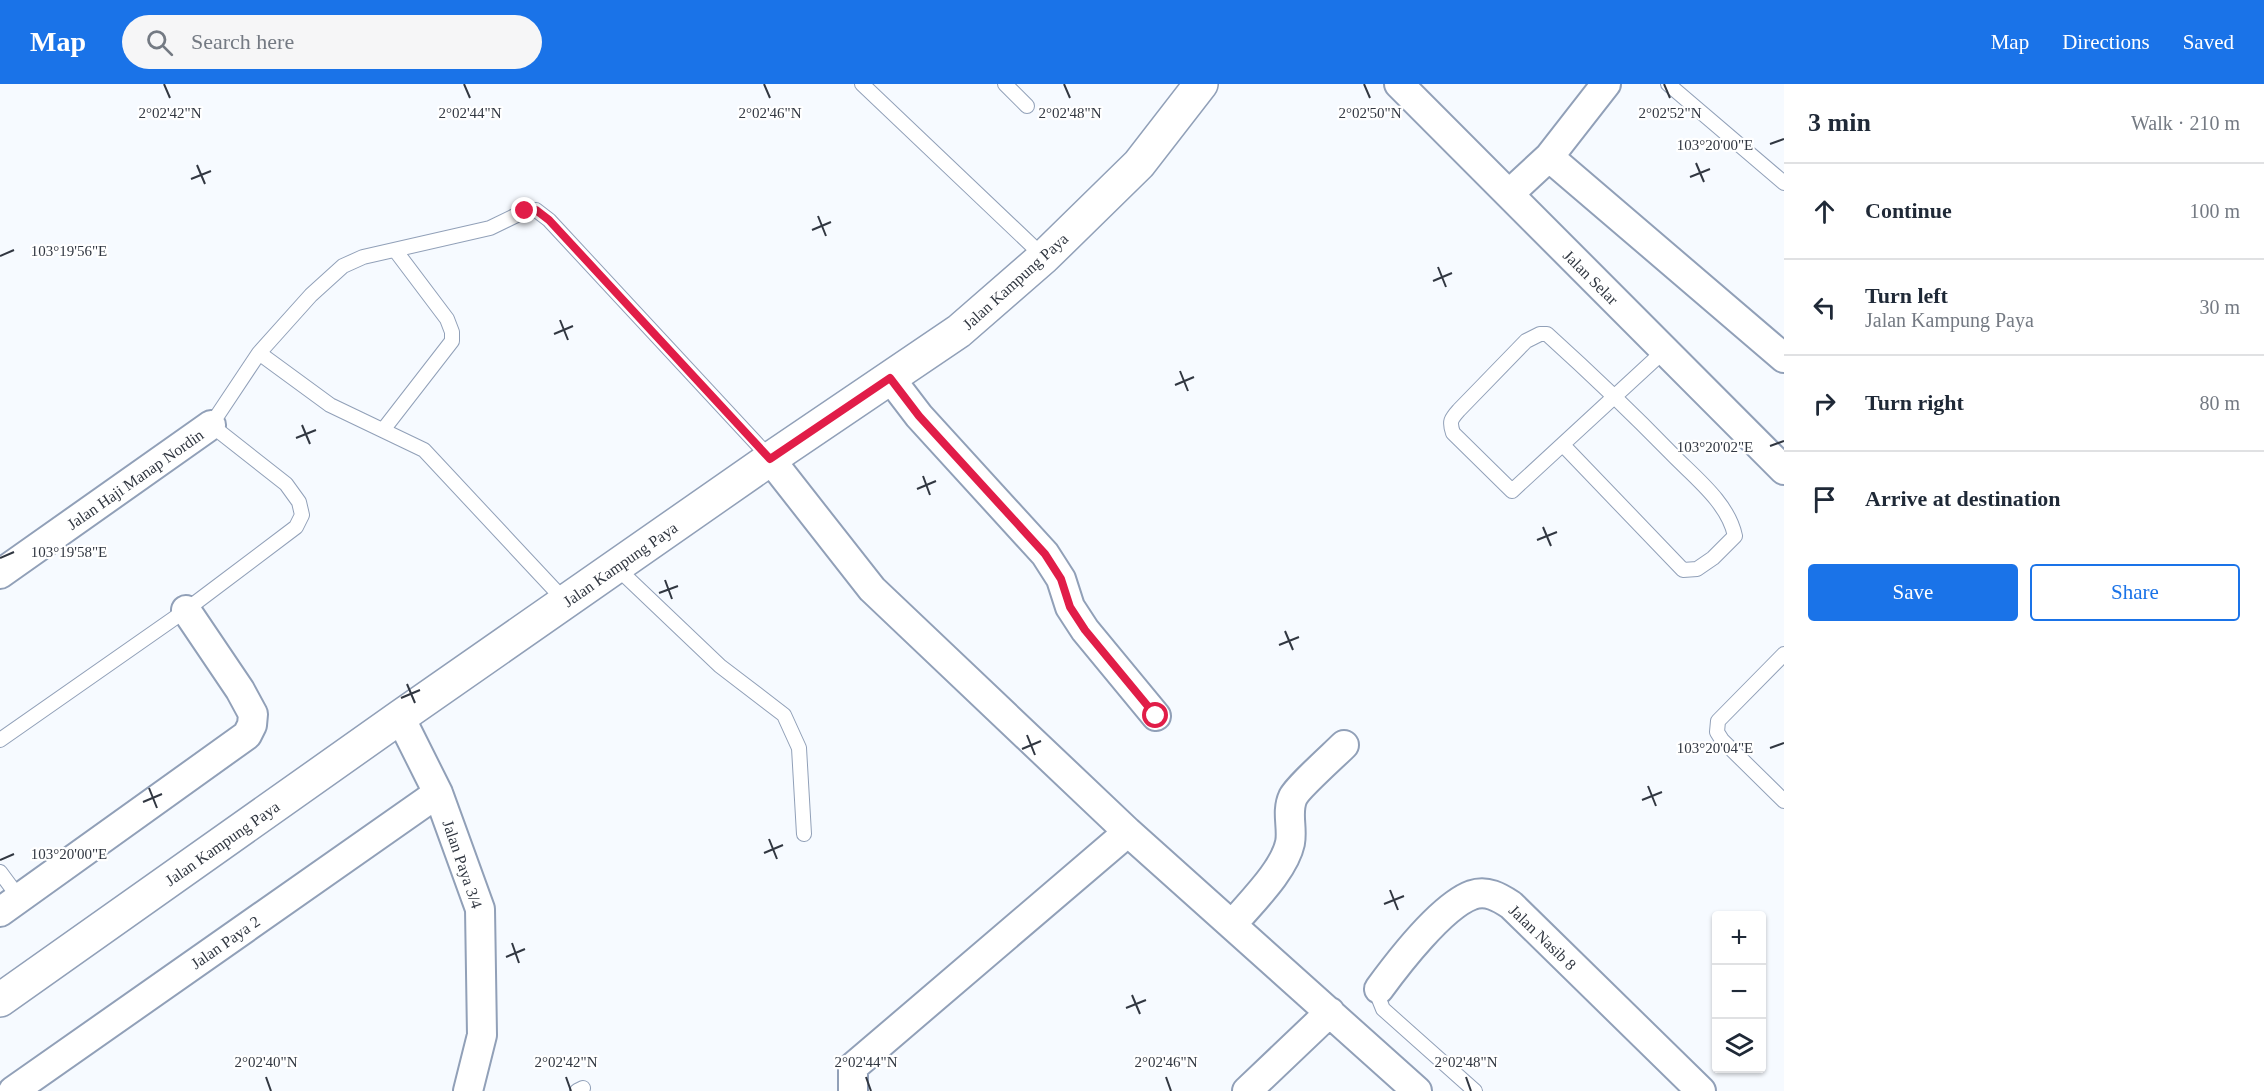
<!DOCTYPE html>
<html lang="en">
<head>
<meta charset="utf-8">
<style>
	body { margin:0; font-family:Georgia,serif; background:#f6f6f7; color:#1f2937 }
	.controls { position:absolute; right:18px; bottom:18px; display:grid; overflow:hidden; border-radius:6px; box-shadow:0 2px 4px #0004 }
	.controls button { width:54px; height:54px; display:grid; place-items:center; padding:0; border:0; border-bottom:2px solid #e0e1e3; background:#fff; color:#1f2937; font:30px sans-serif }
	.stop { position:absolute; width:18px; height:18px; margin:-14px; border:4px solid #e11d48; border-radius:50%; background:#fff }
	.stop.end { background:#e11d48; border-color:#fff; box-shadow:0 2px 6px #0008 }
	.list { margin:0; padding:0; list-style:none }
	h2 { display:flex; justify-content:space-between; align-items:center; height:78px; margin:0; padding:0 24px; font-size:26px }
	h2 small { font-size:20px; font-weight:400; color:#747a83 }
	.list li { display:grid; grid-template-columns:39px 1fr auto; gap:18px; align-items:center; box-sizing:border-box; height:96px; padding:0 24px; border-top:2px solid #e0e1e3 }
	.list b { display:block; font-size:22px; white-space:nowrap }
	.list p { margin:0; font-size:20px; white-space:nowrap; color:#747a83 }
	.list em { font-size:20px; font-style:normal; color:#747a83 }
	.actions { display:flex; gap:12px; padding:18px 24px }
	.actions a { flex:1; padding:14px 0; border:2px solid #1a73e8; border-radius:6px; text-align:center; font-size:21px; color:#1a73e8 }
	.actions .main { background:#1a73e8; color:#fff }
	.icon { flex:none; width:33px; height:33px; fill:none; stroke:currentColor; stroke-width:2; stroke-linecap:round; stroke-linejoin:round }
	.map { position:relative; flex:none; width:1784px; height:1007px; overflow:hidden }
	header { display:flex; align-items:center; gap:36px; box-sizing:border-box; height:84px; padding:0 30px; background:#1a73e8; color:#fff }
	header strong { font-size:28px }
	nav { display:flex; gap:33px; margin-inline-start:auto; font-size:21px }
	.search { width:420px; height:54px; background:#f6f6f7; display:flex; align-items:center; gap:15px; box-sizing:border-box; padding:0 21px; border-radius:33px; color:#747a83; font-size:22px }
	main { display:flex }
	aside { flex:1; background:#fff }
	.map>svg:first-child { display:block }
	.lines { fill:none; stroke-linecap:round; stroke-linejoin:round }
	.service-casing { stroke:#91a0b8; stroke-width:16 }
	.minor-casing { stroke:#91a0b8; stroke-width:32 }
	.tertiary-casing { stroke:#91a0b8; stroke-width:36 }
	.service { stroke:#fff; stroke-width:14 }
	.minor { stroke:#fff; stroke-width:28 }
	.tertiary { stroke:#fff; stroke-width:33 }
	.route { stroke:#e11d48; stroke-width:8 }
	.ticks { fill:none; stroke:#313741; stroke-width:2 }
	.labels { text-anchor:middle; stroke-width:4.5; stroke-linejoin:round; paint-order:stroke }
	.street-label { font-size:16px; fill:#313741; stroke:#fff }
	.ticks-label { font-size:15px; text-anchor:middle; fill:#313741; stroke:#fff; stroke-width:4.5; stroke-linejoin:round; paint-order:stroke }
</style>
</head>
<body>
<header>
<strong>Map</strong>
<div class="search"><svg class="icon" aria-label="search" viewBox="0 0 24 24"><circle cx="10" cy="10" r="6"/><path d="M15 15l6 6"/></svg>Search here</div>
<nav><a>Map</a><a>Directions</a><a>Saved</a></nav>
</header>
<main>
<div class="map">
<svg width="1784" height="1007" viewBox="0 0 1784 1007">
	<rect width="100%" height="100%" fill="#f6faff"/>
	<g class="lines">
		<defs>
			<path id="service" d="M862 0 1044 173
				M1005 0 1027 22
				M1668 0 1784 99
				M259 269 330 321 424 366 566 518
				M383 346 452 257V248L447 235 395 166
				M1563 361 1683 486 1697 485 1713 474 1735 452C1728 418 1693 392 1671 369 1630 327 1589 288 1547 250H1540L1526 257 1459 326C1451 335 1449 337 1453 349L1512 407 1665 266
				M616 483 720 582 784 631 799 664 804 750
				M1784 570 1718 637 1717 648 1722 656 1784 717
				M0 656 186 526 296 443 302 431 299 418 286 400 211 341 259 269 311 211 343 182 363 173 490 144 525 127 536 126 549 136 770 374
				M0 788 20 815
				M1379 905V915L1383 925 1475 1007
				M577 1007 583 1004"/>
			<path id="minor" d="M1399 0 1784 386
				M1549 73 1784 274
				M1509 110 1549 73 1606 0
				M890 294 919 332 1045 470 1061 495 1070 523 1085 546 1156 632
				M770 375 872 505 1128 748 1417 1007
				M0 490 211 341
				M400 633 438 709 480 825 482 951 468 1007
				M0 828 247 651 252 641 253 630 240 606 186 526
				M1232 841C1250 819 1284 787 1290 759 1293 744 1286 728 1293 713 1298 703 1334 671 1344 661
				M1379 905C1398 879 1442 822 1472 811 1487 806 1499 813 1511 821L1701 1007
				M13 1007 438 709
				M853 1007V983L1128 748
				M1247 1007 1330 928"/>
			<path id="tertiary" d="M0 916 400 633 770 375 959 247 1044 173 1139 80 1201 0"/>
		</defs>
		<use href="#service" class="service-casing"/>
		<use href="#minor" class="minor-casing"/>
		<use href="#tertiary" class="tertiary-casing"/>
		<use href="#service" class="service"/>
		<use href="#minor" class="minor"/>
		<use href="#tertiary" class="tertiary"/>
	</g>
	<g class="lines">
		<path class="route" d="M525 127 536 126 549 136 770 375 890 294 919 332 1045 470 1061 495 1070 523 1085 546 1156 632"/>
	</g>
	<path class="ticks" d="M164 0 170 14M464 0 470 14M764 0 770 14M1064 0 1070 14M1364 0 1370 14M1664 0 1670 14M1770 60 1784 55M1696 79 1704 98M197 81 205 100M1690 93 1710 85M191 95 211 87M818 132 826 152M812 146 831 138M0 172 14 166M1438 183 1446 203M1433 197 1452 189M560 236 568 256M554 250 573 242M1180 287 1188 307M1175 301 1194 293M302 341 310 360M296 354 316 346M1770 362 1784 357M923 392 930 411M917 405 936 397M1543 443 1551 462M1537 456 1557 448M0 474 14 468M665 496 672 515M659 509 678 502M1285 547 1293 566M1279 561 1299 553M407 600 415 619M401 614 420 606M1027 651 1035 671M1770 664 1784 659M1022 665 1041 657M1648 702 1656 722M149 704 157 724M1642 716 1662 708M143 718 162 710M769 755 777 775M764 769 783 761M0 776 14 770M1390 806 1398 826M1384 820 1404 812M512 859 519 879M506 873 525 865M1132 911 1140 930M1126 924 1146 916M266 993 271 1007M566 993 571 1007M866 993 871 1007M1166 993 1171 1007M1466 993 1471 1007"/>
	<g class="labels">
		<g class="street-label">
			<text transform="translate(1591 193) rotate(45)" y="6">Jalan Selar</text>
			<text transform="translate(1015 197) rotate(-42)" y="6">Jalan Kampung Paya</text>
			<text transform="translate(135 395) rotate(-35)" y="6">Jalan Haji Manap Nordin</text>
			<text transform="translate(620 480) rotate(-35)" y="6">Jalan Kampung Paya</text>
			<text transform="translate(222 759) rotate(-35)" y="6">Jalan Kampung Paya</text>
			<text transform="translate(463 780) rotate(71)" y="6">Jalan Paya 3/4</text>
			<text transform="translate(1543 853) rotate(44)" y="6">Jalan Nasib 8</text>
			<text transform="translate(225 858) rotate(-35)" y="6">Jalan Paya 2</text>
		</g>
	</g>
	<g class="ticks-label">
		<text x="1670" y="34">2°02'52"N</text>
		<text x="170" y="34">2°02'42"N</text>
		<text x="470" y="34">2°02'44"N</text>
		<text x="770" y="34">2°02'46"N</text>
		<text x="1070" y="34">2°02'48"N</text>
		<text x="1370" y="34">2°02'50"N</text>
		<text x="1715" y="66">103°20'00"E</text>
		<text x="69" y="172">103°19'56"E</text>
		<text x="1715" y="368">103°20'02"E</text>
		<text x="69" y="473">103°19'58"E</text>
		<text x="1715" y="669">103°20'04"E</text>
		<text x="69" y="775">103°20'00"E</text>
		<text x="266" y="983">2°02'40"N</text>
		<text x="566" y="983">2°02'42"N</text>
		<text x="866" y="983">2°02'44"N</text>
		<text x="1166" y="983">2°02'46"N</text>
		<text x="1466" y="983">2°02'48"N</text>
	</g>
</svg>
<div class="controls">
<button>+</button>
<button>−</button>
<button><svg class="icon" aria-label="layers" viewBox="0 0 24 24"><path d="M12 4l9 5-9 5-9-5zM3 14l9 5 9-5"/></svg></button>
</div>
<div class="stop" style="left:1156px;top:632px"></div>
<div class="stop end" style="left:525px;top:127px"></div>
</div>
<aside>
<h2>3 min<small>Walk · 210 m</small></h2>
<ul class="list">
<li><svg class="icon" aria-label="ahead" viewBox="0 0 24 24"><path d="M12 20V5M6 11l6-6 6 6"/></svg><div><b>Continue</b></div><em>100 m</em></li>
<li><svg class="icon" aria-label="left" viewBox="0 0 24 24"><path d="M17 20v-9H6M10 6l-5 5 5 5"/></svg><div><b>Turn left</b><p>Jalan Kampung Paya</p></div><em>30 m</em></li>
<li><svg class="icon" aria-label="right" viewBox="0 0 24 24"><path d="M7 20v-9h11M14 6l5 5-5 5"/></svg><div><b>Turn right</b></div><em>80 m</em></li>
<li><svg class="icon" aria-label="arrive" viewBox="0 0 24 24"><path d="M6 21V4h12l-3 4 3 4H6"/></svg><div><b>Arrive at destination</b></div></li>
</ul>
<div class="actions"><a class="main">Save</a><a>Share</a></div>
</aside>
</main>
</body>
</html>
